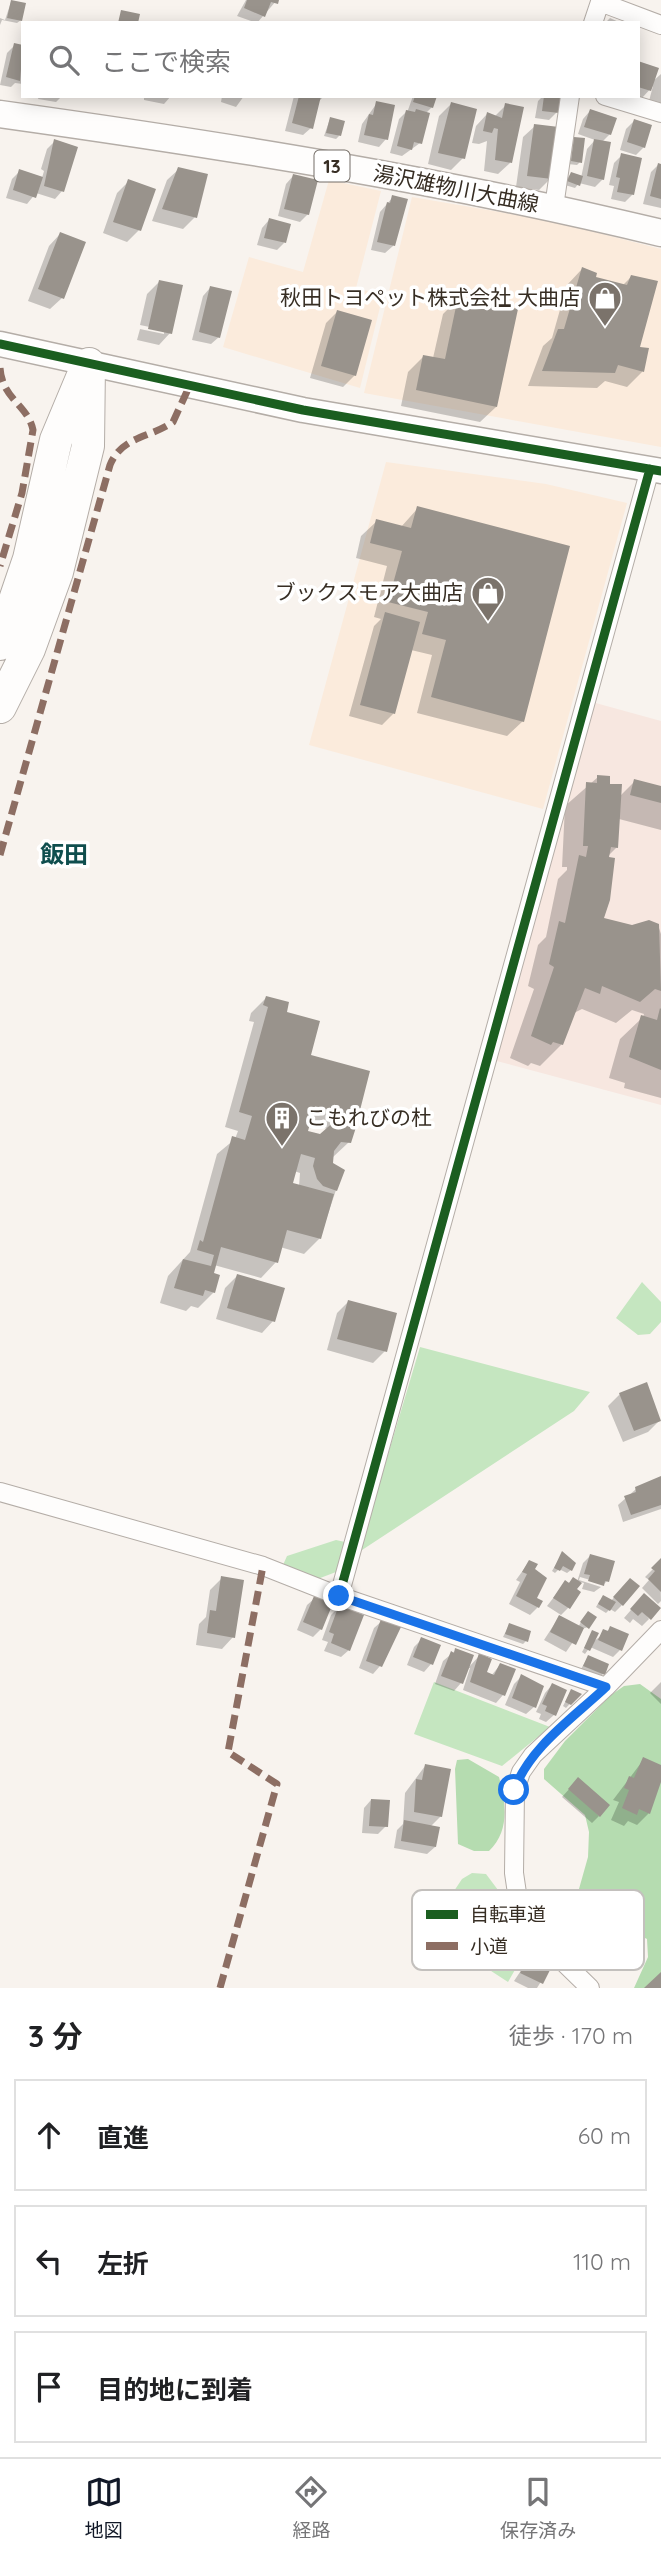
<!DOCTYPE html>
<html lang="ja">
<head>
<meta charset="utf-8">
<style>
	body { margin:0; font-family:Quicksand,"Noto Sans JP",sans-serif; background:#f6f6f6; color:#202124 }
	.stop { position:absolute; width:21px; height:21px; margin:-16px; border:5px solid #1a73e8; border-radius:50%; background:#fff }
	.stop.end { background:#1a73e8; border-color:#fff; box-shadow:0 2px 7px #0008 }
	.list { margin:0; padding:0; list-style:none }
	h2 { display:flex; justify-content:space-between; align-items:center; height:91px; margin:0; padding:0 28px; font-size:30px }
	h2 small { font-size:23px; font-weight:400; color:#757577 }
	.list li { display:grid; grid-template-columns:46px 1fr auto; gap:21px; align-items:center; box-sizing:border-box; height:112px; margin:0 14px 14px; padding:0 14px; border:2px solid #e0e0e0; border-radius:0px }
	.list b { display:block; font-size:26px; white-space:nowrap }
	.list em { font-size:23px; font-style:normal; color:#757577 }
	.icon { flex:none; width:38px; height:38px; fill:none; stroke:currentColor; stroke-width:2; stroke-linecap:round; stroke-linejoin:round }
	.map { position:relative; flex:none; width:661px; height:1988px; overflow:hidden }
	.search { position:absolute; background:#fff; box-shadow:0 4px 18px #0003; left:21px; right:21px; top:21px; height:77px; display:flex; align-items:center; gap:18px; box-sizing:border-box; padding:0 24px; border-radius:0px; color:#757577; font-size:26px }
	.sheet { height:469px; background:#fff }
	nav { display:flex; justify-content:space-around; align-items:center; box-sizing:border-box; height:98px; border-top:2px solid #e0e0e0; background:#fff; font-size:19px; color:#757577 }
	nav a { display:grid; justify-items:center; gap:4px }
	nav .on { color:#111827 }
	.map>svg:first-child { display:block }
	.built { fill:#fbebdc }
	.medical { fill:#f7e7e0 }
	.green { fill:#c5e6c0 }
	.forest { fill:#b5dcb0 }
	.shadow { fill:#0003; fill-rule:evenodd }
	.building { fill:#99938c }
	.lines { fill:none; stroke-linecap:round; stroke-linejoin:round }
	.street-casing { stroke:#b4ada7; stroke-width:20 }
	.secondary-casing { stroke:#b4ada7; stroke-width:27 }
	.primary-casing { stroke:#b4ada7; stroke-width:29 }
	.highway-casing { stroke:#b4ada7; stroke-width:34 }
	.street { stroke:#fefdfc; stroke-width:18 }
	.secondary { stroke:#fefdfc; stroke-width:24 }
	.primary { stroke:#fefdfc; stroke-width:26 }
	.highway { stroke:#fefdfc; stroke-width:32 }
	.quiet { stroke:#8d6e63; stroke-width:7; stroke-dasharray:14 7; stroke-linecap:butt }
	.cycleway-casing { stroke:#fff; stroke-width:13 }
	.cycleway { stroke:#1b5e20; stroke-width:9 }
	.route { stroke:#1a73e8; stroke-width:9 }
	.labels { text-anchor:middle; stroke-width:7; stroke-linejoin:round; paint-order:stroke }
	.shield { fill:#fff; stroke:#736d66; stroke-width:2 }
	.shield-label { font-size:19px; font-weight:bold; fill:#372e24 }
	.street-label { font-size:21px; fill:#372e24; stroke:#fff }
	.poi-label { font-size:21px; fill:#372e24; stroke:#fff; text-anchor:end }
	.quarter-label { font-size:24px; font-weight:bold; fill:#0f4e4e; stroke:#fff }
	.key { fill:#fff; stroke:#c3c0bd; stroke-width:2 }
	.key-label { font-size:19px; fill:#372e24 }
</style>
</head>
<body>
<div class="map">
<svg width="661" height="1988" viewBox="0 0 661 1988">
	<rect width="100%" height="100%" fill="#f8f3ee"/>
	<path class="built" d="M329 180 381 191 356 288 383 295 360 388 223 347 249 257 303 272Z
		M412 197 552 221 661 249V447L364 393Z
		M386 462 546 484 627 503 543 809 309 745Z"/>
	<path class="medical" d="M592 702 661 721V1105L493 1060Z"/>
	<path class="green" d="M642 1282 661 1302V1322L650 1334 638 1335 616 1318Z
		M420 1347 590 1392 574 1411 359 1552Z
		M336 1540 345 1542 336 1572 315 1580 283 1565 287 1556Z
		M434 1682 550 1727 502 1766 414 1734Z
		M472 1873 486 1874 501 1894 528 1947 508 1982 428 1930 462 1879Z"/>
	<path class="forest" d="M640 1684 661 1699V1988H634L648 1957 647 1939 641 1936 603 1946 582 1940 577 1896 588 1857 589 1832 585 1815 544 1779V1769L565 1741 611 1695 624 1686Z
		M468 1759 499 1777C506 1803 510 1831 489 1851H474L458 1844 455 1769 457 1760Z"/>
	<path class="shadow" d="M246 0H277L257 23 237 16Z
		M11 2 21 20 17 23 2 20 0 25V18L5 20Z
		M610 18 621 23H605Z
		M15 45 23 47V84L15 83 11 87 0 85 7 53Z
		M638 63 652 82 661 74V104L649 101 653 86 642 98 638 96Z
		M39 96H62L56 102 38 99Z
		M144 96H171L164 104 144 100Z
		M222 96H244L236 107 221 102Z
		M294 96H324L318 102 311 128 303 135 285 131Z
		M413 96H435L432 107 425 114 420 143 402 156 390 153 399 119 408 110Z
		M543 96H559L557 112 549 120 535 118 538 101Z
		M377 103 386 139 379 147 358 142 362 124Z
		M451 104 463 158 451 170 428 164 439 116Z
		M506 105 510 163 498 174 484 171 487 141 479 144 472 143 476 126 487 114 494 117Z
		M590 111 610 134 602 142 603 179 595 187 579 183 575 188 565 185 568 177 571 174 581 178 587 149 595 140 578 134 583 119Z
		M330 119 339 136 336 139 324 136Z
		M634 121 644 147 636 155 620 150 626 129Z
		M535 126 550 179 539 190 516 187 523 137Z
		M575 139 580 162 577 165 568 164 571 142Z
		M55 141 62 191 55 199 36 193 27 204 6 198 12 179 20 171 42 178 44 171 41 169 47 149Z
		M622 155 632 195 625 202 611 199 614 186 609 185 614 163Z
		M658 165H661V208L643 204 651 172Z
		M179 169 195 217 183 229 152 221 167 180Z
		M293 176 308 214 300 222 278 216 286 184Z
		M129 181 139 230 127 242 103 233 117 193Z
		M393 197V246L385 253 371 250 380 212Z
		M269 220 284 243 277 250 257 245 262 228Z
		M60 234 62 298 50 309 28 301 49 246Z
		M582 269 594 278 623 285 631 277 638 348 647 350 642 372 627 387 605 381 597 388 528 386 543 346 552 338 567 285Z
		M159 282 170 333 159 345 137 340 140 329 164 334V330L140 325 147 294Z
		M210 288 219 337 211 344 192 340 203 296Z
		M458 299 496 407 480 422 401 406 408 372 424 356 433 358 443 314Z
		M337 312 355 375 343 387 310 378 326 323Z
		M418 508 523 721 507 736 417 713 432 655 411 650 393 714 382 725 349 716 374 626 381 619 374 617 387 566 356 558 361 536 377 521 401 527Z
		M598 777 620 796 635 781 661 788V830L619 819 617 847 605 859 602 919 632 927 658 925 661 934V1098L624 1088 625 1083 609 1078 620 1039 643 1017 644 1014 632 1010 616 1023 582 1009 574 1013 562 1044 540 1066 531 1063 528 1066 510 1058 534 989 528 986 538 945 546 937 558 879 567 870V867H562L565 806Z
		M266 998 284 1013 308 1056 356 1117 351 1122 349 1142 332 1158 336 1190 320 1238 304 1254 280 1247 276 1262 261 1278 214 1265V1292L198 1308 191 1306 186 1311 160 1303 168 1276 190 1252 217 1154 235 1139 238 1131 225 1127 254 1022 249 1021 251 1013ZM308 1124 328 1129 321 1136 306 1132ZM294 1171 300 1173 299 1186 291 1184Z
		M237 1276 273 1321 262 1333 216 1319 225 1288Z
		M348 1302 385 1351 373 1363 327 1350 337 1313Z
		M620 1394 660 1420 648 1432 623 1442 608 1406Z
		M661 1483V1509L623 1522 618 1505 636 1489Z
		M562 1554 571 1570 567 1573 559 1569 555 1573 552 1571Z
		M590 1556 607 1581 604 1584 580 1577 579 1580 601 1587 594 1592 582 1589 584 1583 580 1582 568 1608 561 1615 547 1606 565 1583 577 1582 583 1563Z
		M529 1562 538 1607 530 1615 509 1604 520 1582 516 1580Z
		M660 1562 661 1601 658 1604 642 1588 649 1580 645 1577Z
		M222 1578 233 1637 222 1649 196 1645 199 1624 206 1617 210 1590Z
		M622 1588V1605L615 1612 610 1609 606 1613 596 1607 600 1600 611 1601Z
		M315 1598 321 1629 313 1637 297 1630 307 1605Z
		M637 1603 649 1619 642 1626 633 1619 630 1623 624 1618Z
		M339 1607 349 1650 341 1657 324 1651 328 1642 322 1640 331 1615Z
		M585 1616 588 1627 582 1629 566 1652 544 1640 559 1617 578 1627Z
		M382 1621 399 1628 380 1666 373 1674 359 1668 374 1628Z
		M509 1625 526 1641 523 1644 503 1637Z
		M611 1628 620 1650 613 1657 590 1647 585 1654 582 1652 593 1632V1642Z
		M422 1639 431 1664 424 1672 407 1665 414 1647Z
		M456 1650 461 1683 454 1691 435 1684 443 1661Z
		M480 1655 484 1673 491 1676 500 1665 503 1695 496 1703 463 1690 470 1668H468Z
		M588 1657 603 1674 600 1677 581 1669Z
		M522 1676 534 1707 526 1714 505 1705 514 1684Z
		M661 1682V1704L650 1693Z
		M552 1685 554 1715 546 1722 539 1719 541 1714 536 1712 545 1693Z
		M571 1691 579 1694 566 1708 563 1706Z
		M644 1759 661 1767V1780L649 1813 637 1825 628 1821 624 1826 611 1820 619 1802 613 1800Z
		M425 1766 441 1816 430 1827 435 1847 427 1854 394 1848 397 1830 403 1824 405 1793Z
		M571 1787 599 1816 592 1823 562 1797Z
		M371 1800 386 1826 378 1834 362 1833 364 1808Z
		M530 1957 550 1967 537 1988H528L514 1981Z"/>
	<path class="building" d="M11 0 26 3 22 21 7 18Z
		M247 0H279L278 4 271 2 265 17 244 8Z
		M121 10 140 14 138 23H118Z
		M14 43 23 45 20 81 6 77Z
		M638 61 659 68 651 91 638 87Z
		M299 96H321L313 129 292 123Z
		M415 96H437L433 108 413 102Z
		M544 96H561L559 113 542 111Z
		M376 101 395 105 388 140 364 135 369 114 373 115Z
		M451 102 477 109 465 159 438 153Z
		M505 103 524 107 512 163 495 160 498 129 494 128 492 133 483 131 487 112 502 118Z
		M416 109 430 113 422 144 414 142 412 150 397 146 406 110 415 112Z
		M590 109 617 118 611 135 584 127Z
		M330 117 345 121 341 136 326 133Z
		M634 119 652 125 645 148 627 142Z
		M534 124 559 127 552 179 527 176Z
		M574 137 585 138 582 163 571 161Z
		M54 139 78 147 64 192 44 186Z
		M594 139 611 142 604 180 587 176Z
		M621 153 642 158 634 195 617 192 620 178 616 177Z
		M658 163 661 164V199L650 196Z
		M178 167 208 174 197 218 162 209Z
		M19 169 43 177 36 198 13 190Z
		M571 172 583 176 580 186 567 181Z
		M293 174 318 180 309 215 284 209Z
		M128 179 156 189 141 231 113 222Z
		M392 195 408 199 395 246 377 242 387 202 390 203Z
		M269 218 291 224 286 243 264 238Z
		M60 232 86 242 64 299 38 289Z
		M582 267 597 273 596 277 627 285 631 275 658 281 640 347 649 348 644 372 618 365 615 373 542 371 558 329H564Z
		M159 280 183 285 172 334 148 329Z
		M210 286 232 291 220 338 199 332Z
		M458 297 518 309 497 407 416 390 423 355 445 359Z
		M337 310 372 320 356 376 321 366Z
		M417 506 570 546 524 722 431 697 446 640 422 634 428 612 388 602 402 551 370 543 376 519 411 528Z
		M385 612 420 622 395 714 360 705Z
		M597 775 610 776V784H622L618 848 611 847 609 857 615 858 610 900 604 918 632 925 649 920 659 924 661 991 655 989 640 1002 602 986 600 994 585 988 563 1045 553 1042 551 1045 531 1036 554 967 549 964 559 921 565 923 579 855 586 857 588 846H583L586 782 597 783Z
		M634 779 661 786V803L630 795Z
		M266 996 289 1002 287 1012 320 1021 311 1055 370 1071 358 1118 315 1106 308 1131 320 1134 336 1120 358 1121 351 1143 341 1142 334 1151 333 1163 345 1170 337 1191 323 1186 317 1179 313 1166 315 1158 301 1154 293 1183 334 1194 321 1239 287 1230 278 1263 221 1247 214 1273 220 1275 215 1293 205 1290 203 1296 174 1288 183 1259 211 1266 214 1255 197 1250 200 1240 203 1242 232 1136 245 1140 252 1116 239 1112 268 1007 263 1005Z
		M660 1008 661 1009V1070L629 1057 641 1015 657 1020Z
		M237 1274 285 1288 275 1322 227 1308Z
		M348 1300 397 1313 387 1352 337 1339Z
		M647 1382 661 1421 634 1431 619 1393Z
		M661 1476V1505L631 1515 624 1496 636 1492 635 1487Z
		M562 1551 576 1563 572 1571 563 1566 560 1571 554 1568Z
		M590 1554 615 1561 609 1582 605 1581 604 1586 588 1581 590 1575 584 1574Z
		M661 1558V1592L648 1579 655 1571 651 1568Z
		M529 1560 538 1564 535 1569 547 1578 537 1598 543 1601 539 1608 516 1596 527 1574 522 1572Z
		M221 1576 244 1580 235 1638 207 1633 210 1610 216 1611Z
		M573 1577 582 1583 577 1589 581 1592 570 1609 553 1598 565 1580 569 1583Z
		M630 1578 640 1586 623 1606 613 1597Z
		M644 1593 661 1608 651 1620 642 1612 638 1616 630 1609Z
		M603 1595 616 1602 610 1611 598 1604Z
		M314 1596 333 1603 322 1630 303 1622Z
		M339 1605 364 1615 350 1651 331 1643 334 1634 329 1632Z
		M588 1611 597 1617 589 1629 580 1622Z
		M559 1615 584 1628 576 1645 550 1632Z
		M381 1619 401 1627 382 1667 366 1661Z
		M509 1623 531 1631 528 1642 505 1634Z
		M610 1626 629 1634 622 1651 598 1640 603 1629 608 1631Z
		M592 1630 599 1633 590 1651 584 1648Z
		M421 1637 441 1645 433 1665 413 1657Z
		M455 1648 474 1655 463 1684 441 1676 451 1651 454 1653Z
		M479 1653 492 1659 487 1672 494 1675 500 1663 516 1669 505 1696 470 1682Z
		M588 1655 609 1664 605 1675 583 1666Z
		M521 1674 544 1686 536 1708 512 1698Z
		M552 1683 567 1690 556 1716 545 1711 547 1706 542 1704Z
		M571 1689 582 1694 571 1705 565 1702Z
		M643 1757 661 1765V1782L650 1814 639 1809 637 1815 622 1808 629 1790 624 1788 629 1776 634 1778Z
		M425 1764 451 1769 442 1817 414 1812 416 1779 422 1780Z
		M578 1777 610 1805 600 1817 568 1789Z
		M371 1799 390 1800 388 1827 369 1826Z
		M404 1820 440 1827 436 1847 401 1841Z
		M529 1955 552 1966 543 1984 520 1973Z
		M661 1972V1988H644Z"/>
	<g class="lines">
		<defs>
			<path id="street" d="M593 23 600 2 661 25
				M605 96 661 113
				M554 207 570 96
				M0 1492 263 1566 339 1596 606 1687
				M339 1596 650 469
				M590 1988 547 1946 518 1900 514 1873 515 1790 521 1772 533 1755 606 1687 661 1630"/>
			<path id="secondary" d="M0 344 303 410 661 471"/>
			<path id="primary" d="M0 114C222 145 443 180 661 233"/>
			<path id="highway" d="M0 644 29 559 56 440 82 378
				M0 707 29 649 57 572 88 446 89 364"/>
		</defs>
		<use href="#street" class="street-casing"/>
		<use href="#secondary" class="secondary-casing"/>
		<use href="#primary" class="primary-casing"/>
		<use href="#highway" class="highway-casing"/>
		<use href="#street" class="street"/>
		<use href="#secondary" class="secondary"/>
		<use href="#primary" class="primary"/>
		<use href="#highway" class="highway"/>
		<path class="quiet" d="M0 368C2 399 28 405 33 430L22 493 0 566
			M0 855 110 465C122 436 150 438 173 422L189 387
			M220 1988 277 1784 228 1752 263 1566"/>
		<defs>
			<path id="cycleway" d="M0 344 303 410 661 471
				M339 1596 650 469"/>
		</defs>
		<use href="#cycleway" class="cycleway-casing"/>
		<use href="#cycleway" class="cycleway"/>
	</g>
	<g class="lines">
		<path class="route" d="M339 1596 606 1687C573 1718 530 1747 514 1790"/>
	</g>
	<defs>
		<symbol id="shop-pin" viewBox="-11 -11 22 30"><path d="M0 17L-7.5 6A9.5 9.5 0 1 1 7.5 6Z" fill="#7b736b" stroke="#fff"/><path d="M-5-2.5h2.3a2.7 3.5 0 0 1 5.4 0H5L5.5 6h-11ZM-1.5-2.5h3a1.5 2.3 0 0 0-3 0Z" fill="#fff"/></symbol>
		<symbol id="building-pin" viewBox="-11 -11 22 30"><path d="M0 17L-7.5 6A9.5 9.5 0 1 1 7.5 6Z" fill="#7b736b" stroke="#fff"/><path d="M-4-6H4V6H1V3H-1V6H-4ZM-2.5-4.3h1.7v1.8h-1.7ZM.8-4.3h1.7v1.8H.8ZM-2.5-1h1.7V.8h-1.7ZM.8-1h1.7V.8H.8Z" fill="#fff"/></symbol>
	</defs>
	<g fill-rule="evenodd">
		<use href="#shop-pin" x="586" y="279" width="38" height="52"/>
		<use href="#shop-pin" x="469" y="574" width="38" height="52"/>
		<use href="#building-pin" x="263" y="1099" width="38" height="52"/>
	</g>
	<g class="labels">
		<rect class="shield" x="314.5" y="150.5" width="35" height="31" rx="5"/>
		<g class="shield-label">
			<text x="332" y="173">13</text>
		</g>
		<g class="street-label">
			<text transform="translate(456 189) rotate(11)" y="7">湯沢雄物川大曲線</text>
		</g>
		<g class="poi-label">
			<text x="580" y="305">秋田トヨペット株式会社 大曲店</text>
			<text x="463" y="600">ブックスモア大曲店</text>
			<text x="306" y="1125" text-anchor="start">こもれびの杜</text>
		</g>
		<g class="quarter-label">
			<text x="64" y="863">飯田</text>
		</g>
	</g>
	<rect x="412" y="1890" width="232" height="80" rx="10" class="key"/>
	<rect x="426" y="1910" width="32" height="9" fill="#1b5e20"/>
	<rect x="426" y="1942" width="32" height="8" fill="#8d6e63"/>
	<g class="key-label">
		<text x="470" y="1921">自転車道</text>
		<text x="470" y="1953">小道</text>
	</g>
</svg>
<div class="stop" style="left:514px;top:1790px"></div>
<div class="stop end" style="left:339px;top:1596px"></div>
<div class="search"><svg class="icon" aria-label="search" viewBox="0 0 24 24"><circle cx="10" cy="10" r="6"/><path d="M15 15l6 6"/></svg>ここで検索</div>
</div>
<section class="sheet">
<h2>3 分<small>徒歩 · 170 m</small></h2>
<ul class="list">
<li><svg class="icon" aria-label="ahead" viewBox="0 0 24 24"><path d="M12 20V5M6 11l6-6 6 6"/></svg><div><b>直進</b></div><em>60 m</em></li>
<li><svg class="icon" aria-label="left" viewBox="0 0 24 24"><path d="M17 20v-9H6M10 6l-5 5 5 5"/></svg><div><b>左折</b></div><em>110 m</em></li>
<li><svg class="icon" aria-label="arrive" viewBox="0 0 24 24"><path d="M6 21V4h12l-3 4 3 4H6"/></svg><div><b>目的地に到着</b></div></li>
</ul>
</section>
<nav>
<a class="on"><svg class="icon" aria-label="map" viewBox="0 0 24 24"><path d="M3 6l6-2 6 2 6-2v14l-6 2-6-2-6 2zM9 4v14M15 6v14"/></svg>地図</a>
<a><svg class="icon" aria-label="directions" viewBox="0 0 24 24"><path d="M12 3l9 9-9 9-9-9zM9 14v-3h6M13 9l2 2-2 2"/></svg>経路</a>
<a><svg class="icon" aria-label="saved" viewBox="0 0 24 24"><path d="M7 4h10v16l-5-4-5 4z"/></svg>保存済み</a>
</nav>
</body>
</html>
